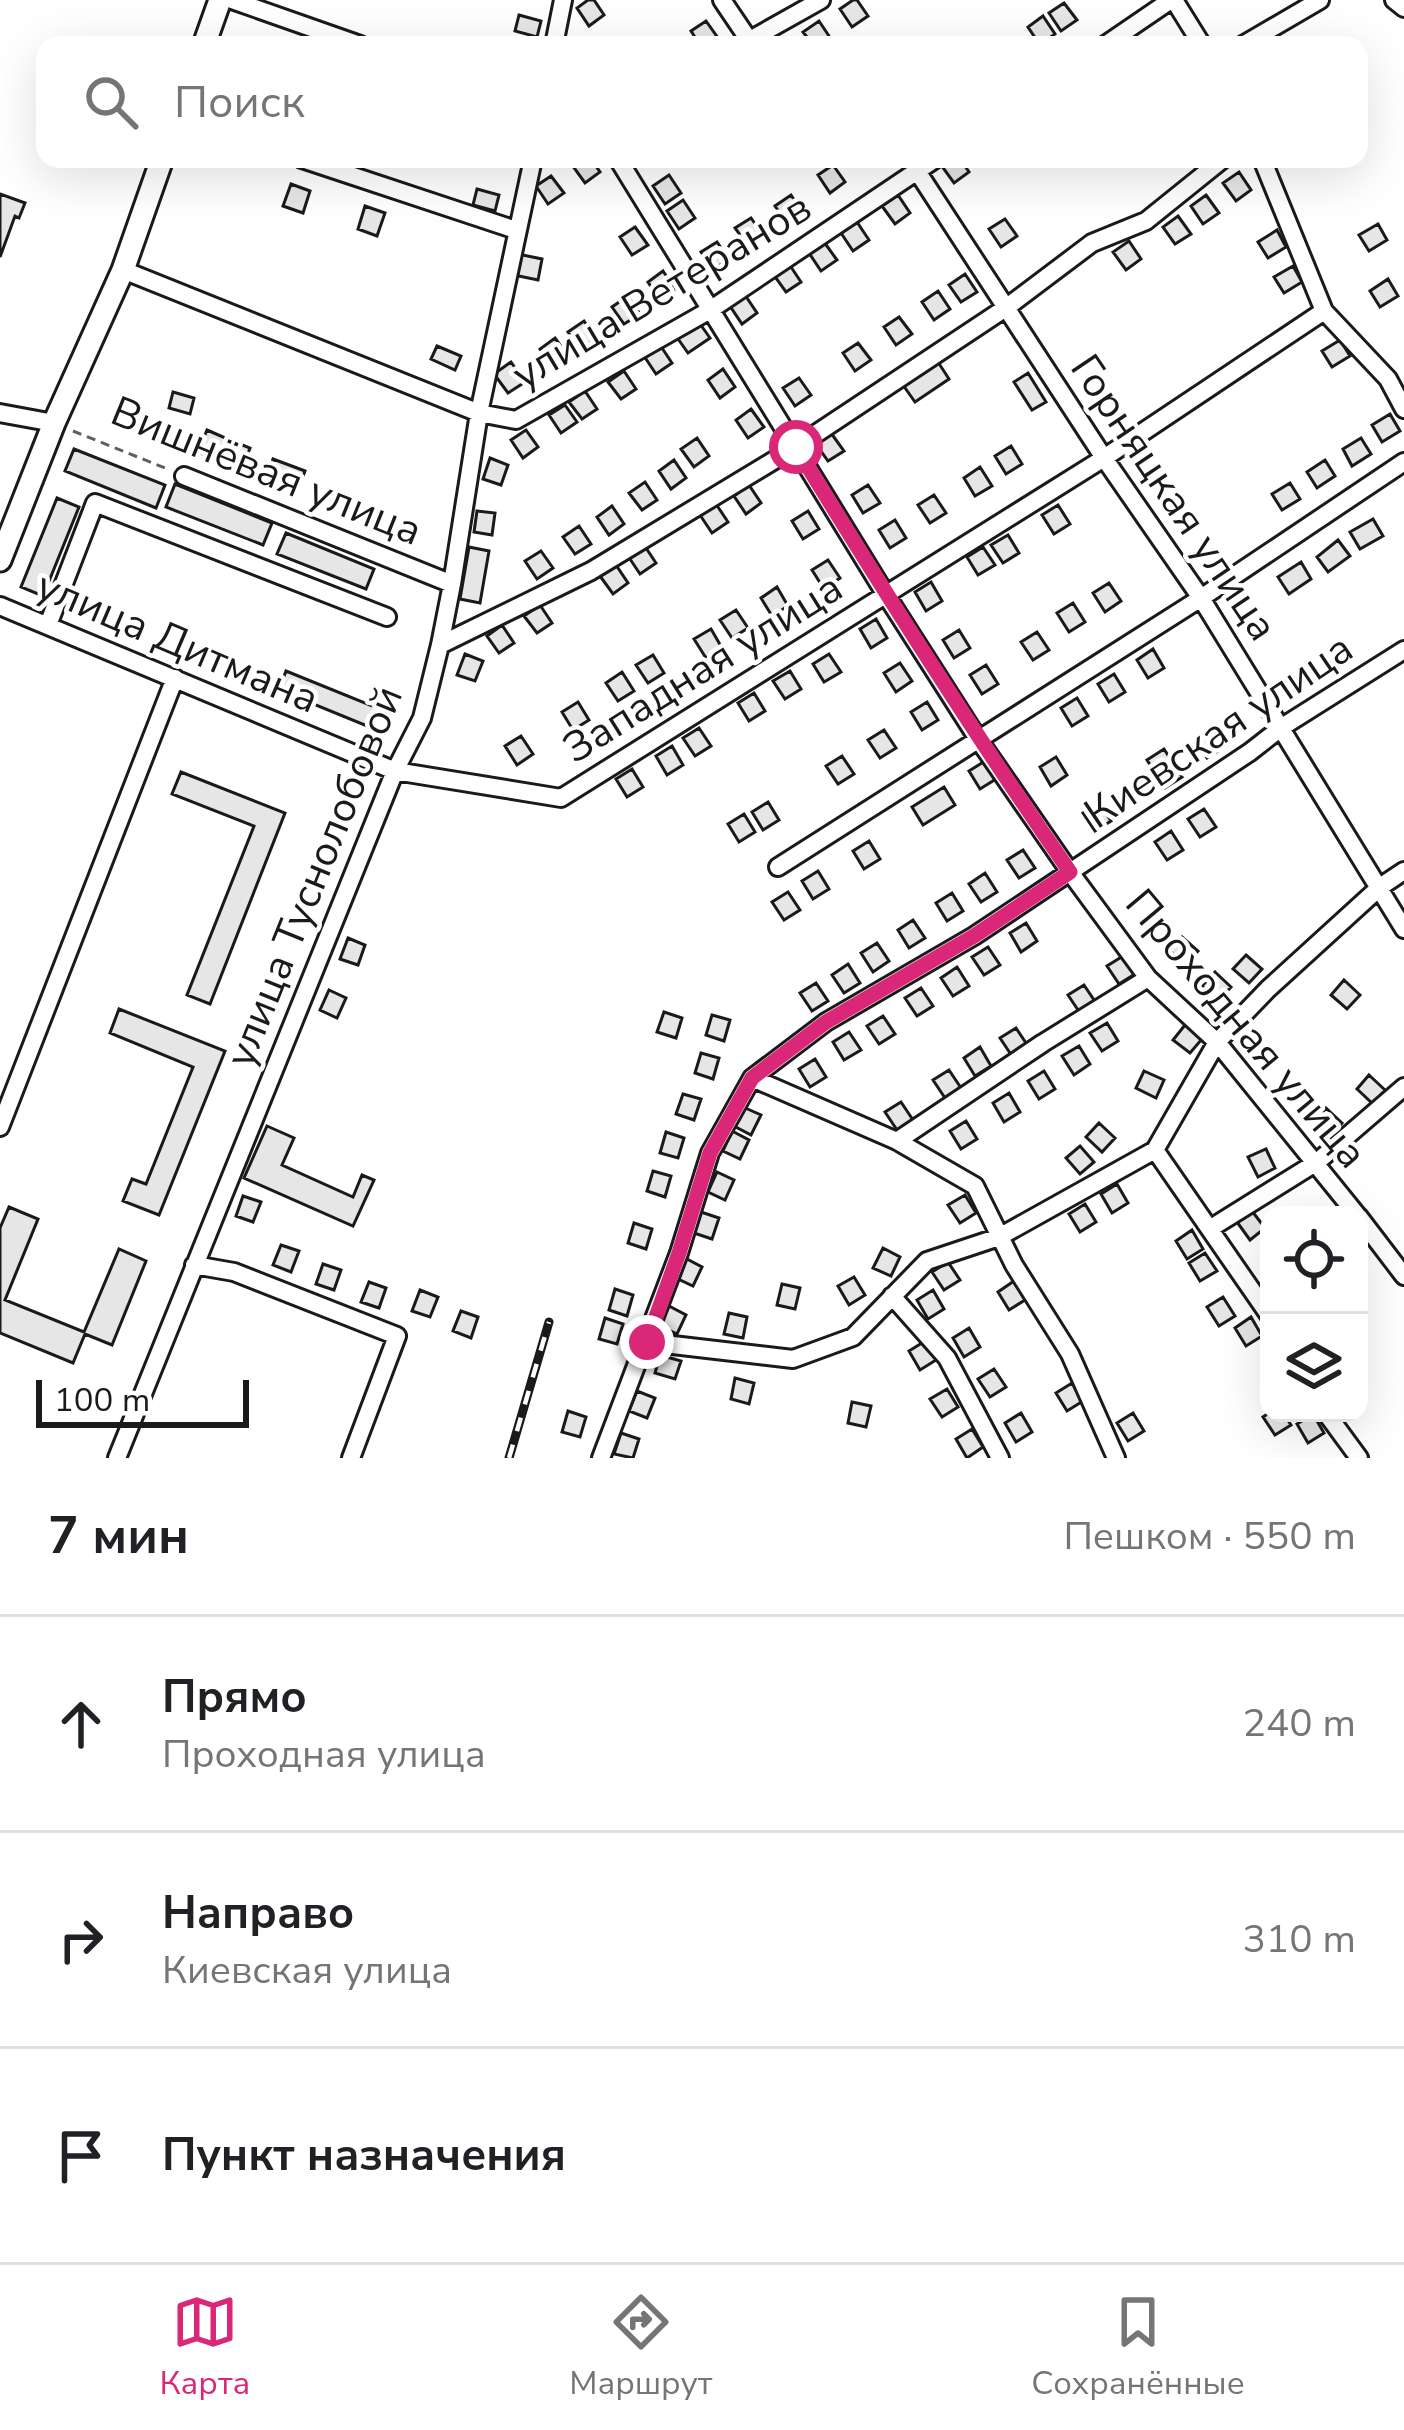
<!DOCTYPE html>
<html lang="ru">
<head>
<meta charset="utf-8">
<style>
	body { margin:0; font-family:"Nunito Sans",sans-serif; background:#f2f2f2; color:#202124 }
	.controls { position:absolute; right:36px; bottom:36px; display:grid; overflow:hidden; border-radius:24px; box-shadow:0 12px 48px #0002 }
	.controls button { width:108px; height:108px; display:grid; place-items:center; padding:0; border:0; border-bottom:3px solid #e0e0e0; background:#fff; color:#202124; font:60px sans-serif }
	.scale { position:absolute; left:36px; bottom:30px; width:213px; box-sizing:border-box; padding-left:12px; border:6px solid #1a1a1a; border-top:0; font-size:33px; line-height:42px; white-space:nowrap; color:#1a1a1a; -webkit-text-stroke:9px #fff; paint-order:stroke }
	.stop { position:absolute; width:36px; height:36px; margin:-27px; border:9px solid #db2777; border-radius:50%; background:#fff }
	.stop.end { background:#db2777; border-color:#fff; box-shadow:0 3px 12px #0008 }
	.list { margin:0; padding:0; list-style:none }
	h2 { display:flex; justify-content:space-between; align-items:center; height:156px; margin:0; padding:0 48px; font-size:51px }
	h2 small { font-size:39px; font-weight:400; color:#757577 }
	.list li { display:grid; grid-template-columns:78px 1fr auto; gap:36px; align-items:center; box-sizing:border-box; height:216px; padding:0 48px; border-top:3px solid #e0e0e0 }
	.list b { display:block; font-size:45px; white-space:nowrap }
	.list p { margin:0; font-size:39px; white-space:nowrap; color:#757577 }
	.list em { font-size:39px; font-style:normal; color:#757577 }
	.icon { flex:none; width:66px; height:66px; fill:none; stroke:currentColor; stroke-width:2; stroke-linecap:round; stroke-linejoin:round }
	.map { position:relative; flex:none; width:1404px; height:1458px; overflow:hidden }
	.search { position:absolute; background:#fff; box-shadow:0 12px 48px #0002; left:36px; right:36px; top:36px; height:132px; display:flex; align-items:center; gap:30px; box-sizing:border-box; padding:0 42px; border-radius:24px; color:#757577; font-size:45px }
	.sheet { height:804px; background:#fff }
	nav { display:flex; justify-content:space-around; align-items:center; box-sizing:border-box; height:168px; border-top:3px solid #e0e0e0; background:#fff; font-size:33px; color:#757577 }
	nav a { display:grid; justify-items:center; gap:6px }
	nav .on { color:#db2777 }
	.map>svg:first-child { display:block }
	.building { fill:#e6e6e6; stroke:#1a1a1a; stroke-width:3 }
	.lines { fill:none; stroke-linecap:round; stroke-linejoin:round }
	.minor-casing { stroke:#1a1a1a; stroke-width:22 }
	.major-casing { stroke:#1a1a1a; stroke-width:27 }
	.path { stroke:#5f5f5f; stroke-width:3; stroke-dasharray:9 6; stroke-linecap:butt }
	.minor { stroke:#fff; stroke-width:16 }
	.major { stroke:#fff; stroke-width:21 }
	.rail-casing { stroke:#1a1a1a; stroke-width:9 }
	.rail { stroke:#fff; stroke-width:4.5; stroke-dasharray:14; stroke-linecap:butt }
	.route { stroke:#db2777; stroke-width:15 }
	.labels { text-anchor:middle; stroke-width:9; stroke-linejoin:round; paint-order:stroke }
	.street-label { font-size:42px; fill:#1a1a1a; stroke:#fff }
</style>
</head>
<body>
<div class="map">
<svg width="1404" height="1458" viewBox="0 0 1404 1458">
	<rect width="100%" height="100%" fill="#fff"/>
	<path class="building" d="M588 0H594L604 15 589 26 577 8Z
		M853 0H857L868 16 852 27 840 9Z
		M1064 3 1077 20 1061 31 1049 13Z
		M519 15 541 21 537 37 515 31Z
		M1043 16 1055 34 1040 45 1028 27Z
		M706 21 718 38 709 45H700L691 31Z
		M819 21 831 39 822 45H813L803 32Z
		M581 159H591L600 172 585 183 572 165Z
		M951 159H960L969 172 954 183 941 165Z
		M833 165 845 182 830 193 818 175Z
		M1239 172 1251 190 1236 201 1223 183Z
		M669 175 681 193 665 204 653 186Z
		M551 176 564 193 548 204 536 186Z
		M291 184 310 191 303 213 283 206Z
		M477 189 499 195 495 211 473 205Z
		M0 194 25 203 19 218 15 216 0 257Z
		M791 195 803 213 787 223 775 206Z
		M898 195 910 213 895 224 882 206Z
		M1206 195 1219 213 1203 224 1191 206Z
		M683 200 695 218 679 229 667 211Z
		M365 206 385 213 377 236 358 229Z
		M1178 216 1191 234 1175 244 1163 227Z
		M751 218 763 235 748 246 735 228Z
		M1005 219 1017 236 1001 247 989 229Z
		M857 222 869 240 853 251 841 233Z
		M1378 224 1387 240 1369 251 1359 235Z
		M635 227 648 245 632 255 620 237Z
		M1277 230 1286 247 1268 258 1258 242Z
		M1129 241 1141 259 1126 270 1113 252Z
		M717 242 729 259 713 270 701 252Z
		M824 242 837 260 821 271 809 253Z
		M518 254 542 259 538 280 514 275Z
		M789 264 801 282 786 292 773 274Z
		M1293 266 1302 282 1284 293 1274 277Z
		M663 271 675 289 660 300 648 282Z
		M965 274 977 292 961 302 949 285Z
		M1388 279 1398 296 1380 307 1370 291Z
		M938 291 950 309 934 320 922 302Z
		M745 295 757 313 742 324 730 306Z
		M628 296 640 314 624 324 612 307Z
		M899 317 912 334 896 345 884 327Z
		M584 321 596 339 580 350 568 332Z
		M698 321 710 338 688 353 676 336Z
		M555 338 568 356 552 367 540 349Z
		M1340 340 1350 356 1332 367 1322 351Z
		M858 343 871 360 855 371 843 353Z
		M660 345 672 363 656 374 644 356Z
		M437 346 461 356 455 370 431 359Z
		M511 362 525 382 508 393 494 374Z
		M938 362 949 379 915 402 903 385Z
		M723 369 735 387 720 398 708 380Z
		M624 371 636 389 621 399 608 382Z
		M1028 373 1046 402 1032 410 1014 382Z
		M799 378 811 395 795 406 783 388Z
		M585 391 597 409 582 419 569 402Z
		M173 392 194 398 190 414 169 408Z
		M565 405 577 422 561 433 549 415Z
		M751 409 764 427 748 438 736 420Z
		M1390 414 1400 431 1382 442 1372 425Z
		M207 430 230 440 221 462 198 452Z
		M526 430 538 447 523 458 511 440Z
		M831 433 844 451 828 461 816 444Z
		M697 438 709 456 694 467 681 449Z
		M1361 438 1371 454 1352 466 1343 449Z
		M235 442 250 448 242 469 227 462Z
		M1011 446 1022 464 1006 474 995 456Z
		M74 449 165 485 156 508 65 471Z
		M490 458 508 465 501 485 483 479Z
		M273 459 305 471 298 490 266 478Z
		M674 460 686 478 671 489 659 471Z
		M1325 460 1335 476 1317 488 1307 472Z
		M980 467 992 486 975 496 964 478Z
		M645 482 657 500 642 510 629 493Z
		M1290 483 1300 499 1282 510 1272 494Z
		M175 484 272 523 263 545 166 507Z
		M749 485 761 503 746 514 734 496Z
		M868 485 880 503 863 513 852 495Z
		M934 495 946 513 930 523 918 505Z
		M57 498 79 507 43 596 21 587Z
		M716 504 728 522 712 533 700 515Z
		M1058 505 1070 524 1054 534 1042 515Z
		M612 506 624 524 609 535 597 517Z
		M477 511 495 513 492 535 474 532Z
		M808 511 819 529 803 539 792 521Z
		M1373 519 1383 536 1360 549 1350 532Z
		M895 520 906 538 890 548 879 530Z
		M579 526 591 544 575 554 563 537Z
		M286 533 374 569 366 589 277 554Z
		M1008 535 1019 553 1003 563 991 545Z
		M1338 540 1350 556 1328 572 1317 557Z
		M644 545 656 563 640 574 628 556Z
		M469 547 489 551 480 603 460 599Z
		M983 547 995 565 978 575 967 557Z
		M541 551 553 568 537 579 525 561Z
		M828 560 840 578 824 589 812 570Z
		M1301 562 1311 579 1289 594 1278 577Z
		M616 565 628 583 613 594 600 576Z
		M931 582 942 601 926 611 915 592Z
		M1109 583 1121 601 1105 612 1093 593Z
		M777 587 788 606 772 616 761 598Z
		M1073 603 1085 622 1069 632 1057 613Z
		M540 605 552 623 537 633 524 616Z
		M736 610 748 628 732 638 720 620Z
		M876 619 887 638 871 648 860 629Z
		M502 625 514 643 499 653 487 636Z
		M711 629 722 648 706 658 694 639Z
		M959 630 970 648 954 658 943 640Z
		M1037 632 1049 650 1033 660 1021 642Z
		M1153 649 1164 668 1148 678 1137 660Z
		M465 654 483 661 475 681 457 675Z
		M829 654 841 672 824 682 813 664Z
		M653 655 664 673 648 683 636 665Z
		M900 663 912 681 896 692 884 673Z
		M986 665 998 684 982 694 970 675Z
		M286 671 380 709 372 728 279 690Z
		M790 671 801 689 785 699 773 681Z
		M622 672 634 691 618 701 606 683Z
		M1114 674 1125 692 1109 702 1098 684Z
		M754 693 765 711 749 721 738 703Z
		M1077 698 1088 716 1072 726 1061 708Z
		M578 702 589 720 573 730 562 712Z
		M927 702 938 720 922 730 911 712Z
		M699 728 711 746 695 756 683 738Z
		M884 730 896 748 880 758 868 740Z
		M1211 730 1223 748 1207 758 1195 740Z
		M521 736 533 754 517 765 505 746Z
		M672 746 683 765 667 775 656 756Z
		M1164 749 1182 777 1165 788 1147 760Z
		M842 756 854 774 838 784 826 766Z
		M1056 757 1067 775 1051 786 1040 767Z
		M985 761 996 779 980 789 969 771Z
		M632 769 643 787 627 797 616 779Z
		M181 772 285 813 210 1004 187 995 254 826 172 794Z
		M944 787 955 805 923 825 912 807Z
		M768 802 779 820 763 830 752 812Z
		M1099 803 1111 821 1095 831 1083 813Z
		M1204 809 1216 827 1200 837 1188 819Z
		M744 814 755 832 739 842 728 824Z
		M1171 831 1183 850 1167 860 1155 842Z
		M869 841 880 859 864 869 853 851Z
		M1023 850 1035 868 1019 878 1007 860Z
		M818 871 829 889 813 899 802 881Z
		M985 873 997 892 981 902 969 884Z
		M788 892 800 910 784 920 772 902Z
		M952 893 963 911 947 921 936 903Z
		M913 920 925 938 909 948 898 930Z
		M1026 923 1037 941 1021 952 1010 933Z
		M1182 937 1198 951 1185 965 1169 950Z
		M348 938 365 945 358 965 340 959Z
		M877 943 889 961 873 972 861 953Z
		M988 947 1000 965 984 975 972 957Z
		M1246 955 1262 969 1249 983 1233 969Z
		M1123 956 1135 974 1119 984 1107 966Z
		M848 964 860 983 844 993 832 975Z
		M957 967 969 986 953 996 941 978Z
		M1215 972 1231 987 1218 1001 1202 986Z
		M1344 980 1360 995 1347 1009 1331 995Z
		M816 983 828 1001 812 1011 800 993Z
		M1084 985 1096 1003 1080 1013 1068 995Z
		M921 988 933 1006 917 1016 905 998Z
		M329 990 346 998 337 1018 320 1010Z
		M119 1009 225 1051 159 1215 123 1201 132 1179 146 1184 193 1067 110 1033Z
		M664 1012 682 1018 676 1038 657 1032Z
		M712 1015 730 1020 724 1041 706 1035Z
		M883 1016 895 1034 879 1044 867 1026Z
		M1107 1023 1118 1041 1102 1051 1090 1033Z
		M1185 1025 1202 1039 1190 1053 1173 1040Z
		M1016 1028 1028 1046 1012 1056 1000 1038Z
		M849 1032 861 1050 844 1060 833 1042Z
		M1079 1046 1090 1064 1074 1075 1062 1056Z
		M980 1047 991 1066 975 1076 964 1058Z
		M701 1053 719 1058 713 1079 695 1073Z
		M815 1059 826 1077 810 1087 799 1069Z
		M949 1070 961 1088 945 1098 933 1080Z
		M1044 1071 1055 1089 1039 1099 1028 1081Z
		M1144 1071 1164 1080 1156 1098 1136 1088Z
		M1369 1075 1385 1090 1373 1104 1357 1089Z
		M1009 1093 1020 1112 1004 1122 993 1103Z
		M683 1094 701 1099 694 1120 676 1114Z
		M901 1102 913 1120 897 1130 885 1112Z
		M743 1107 761 1115 751 1135 734 1126Z
		M1326 1108 1342 1123 1330 1137 1314 1122Z
		M966 1121 977 1139 961 1149 950 1131Z
		M1099 1123 1115 1138 1102 1152 1086 1137Z
		M267 1126 294 1138 282 1165 353 1197 362 1175 374 1180 353 1226 244 1178Z
		M732 1131 749 1140 740 1159 723 1151Z
		M666 1132 684 1138 678 1158 660 1153Z
		M1080 1146 1094 1162 1080 1174 1066 1158Z
		M1266 1149 1275 1168 1258 1177 1248 1157Z
		M653 1171 671 1176 665 1197 647 1191Z
		M717 1172 734 1180 725 1200 708 1192Z
		M1117 1184 1128 1203 1112 1213 1101 1194Z
		M965 1195 976 1213 960 1223 948 1205Z
		M243 1196 261 1202 253 1222 236 1216Z
		M1085 1204 1096 1222 1080 1232 1069 1214Z
		M9 1207 38 1219 5 1300 84 1332 119 1249 146 1261 112 1345 85 1334 73 1363 0 1333V1228Z
		M1252 1211 1265 1228 1250 1240 1237 1222Z
		M701 1212 719 1218 712 1239 694 1233Z
		M634 1223 652 1229 646 1249 628 1243Z
		M1192 1230 1203 1249 1187 1259 1176 1241Z
		M281 1245 299 1251 291 1272 273 1265Z
		M883 1248 900 1257 891 1276 873 1268Z
		M1205 1253 1217 1271 1200 1281 1189 1263Z
		M685 1258 702 1267 693 1286 676 1278Z
		M948 1262 960 1280 944 1290 932 1272Z
		M323 1264 341 1270 334 1290 316 1284Z
		M854 1277 865 1295 849 1305 838 1286Z
		M1014 1281 1025 1300 1009 1310 998 1292Z
		M369 1282 386 1288 379 1308 361 1302Z
		M782 1284 800 1288 795 1309 777 1305Z
		M615 1289 633 1295 627 1316 609 1310Z
		M420 1290 438 1297 430 1317 412 1311Z
		M933 1290 944 1309 928 1319 917 1300Z
		M1223 1297 1235 1316 1219 1326 1207 1307Z
		M669 1306 686 1315 677 1334 660 1326Z
		M461 1311 478 1317 471 1338 453 1331Z
		M729 1313 747 1317 743 1338 724 1334Z
		M1251 1317 1262 1336 1246 1346 1235 1328Z
		M605 1318 623 1324 617 1344 599 1339Z
		M969 1328 980 1347 964 1357 953 1338Z
		M925 1341 936 1360 920 1370 909 1351Z
		M660 1355 681 1361 675 1379 655 1373Z
		M994 1369 1006 1387 990 1397 978 1379Z
		M735 1378 754 1383 749 1404 731 1399Z
		M1072 1383 1083 1401 1067 1411 1056 1393Z
		M947 1389 958 1407 942 1417 930 1399Z
		M637 1391 655 1398 647 1418 629 1411Z
		M852 1402 871 1406 866 1427 848 1423Z
		M568 1411 586 1417 580 1437 562 1432Z
		M1021 1413 1032 1432 1016 1442 1005 1423Z
		M1133 1413 1144 1431 1128 1441 1117 1423Z
		M1269 1413H1283L1291 1425 1275 1435 1263 1417Z
		M1313 1414 1324 1433 1308 1443 1297 1424Z
		M972 1429 983 1447 967 1458 956 1439Z
		M621 1433 639 1439 633 1458 614 1454Z"/>
	<g class="lines">
		<defs>
			<path id="minor" d="M232 0 360 45
				M722 0 749 40
				M1174 0 1202 45
				M1394 0 1404 8
				M554 45 563 0
				M741 45 821 0
				M1105 45 1171 0
				M1243 45 1320 0
				M302 159 516 230
				M618 159 886 595 978 739 1070 872 1148 978 1217 1042 1357 1215
				M1262 159 1324 311 1388 379 1404 409
				M917 171 1104 458 1201 598 1404 929
				M123 270 479 413 516 420 710 310 935 159
				M0 413 54 423
				M184 476 452 584
				M0 606 395 771 561 798 1104 458 1324 311
				M48 625 95 503 387 617
				M440 645 591 571 796 447 1007 307 1092 243 1146 221 1223 159
				M778 867 1201 598 1404 462
				M752 1078 897 1141 975 1186 1014 1265 1070 1354 1116 1458
				M0 1127 175 678
				M897 1141 1043 1043 1148 978
				M1155 1150 1269 1315
				M1359 1217 1404 1276
				M1211 1228 1317 1162 1404 1087
				M194 1265 234 1272 397 1336 351 1458
				M892 1296 947 1358 1000 1458
				M647 1342 793 1359 853 1337 927 1261 999 1237 1155 1150 1217 1042 1268 989 1380 887 1404 871
				M1326 1413 1359 1458
				M117 1458 395 771 422 718 440 645 452 584 479 413 533 159
				M601 1458 679 1253 710 1153 752 1078 826 1022 974 936 1250 752 1282 727 1404 650"/>
			<path id="major" d="M204 45 220 0
				M0 560 54 423 123 270 162 159"/>
		</defs>
		<use href="#minor" class="minor-casing"/>
		<use href="#major" class="major-casing"/>
		<path class="path" d="M73 431 170 470"/>
		<use href="#minor" class="minor"/>
		<use href="#major" class="major"/>
		<defs>
			<path id="rail" d="M509 1458 549 1322"/>
		</defs>
		<use href="#rail" class="rail-casing"/>
		<use href="#rail" class="rail"/>
	</g>
	<g class="lines">
		<path class="route" d="M647 1342 679 1253 710 1153 752 1078 826 1022 974 936 1070 872C974 733 884 592 796 447"/>
	</g>
	<g class="labels">
		<g class="street-label">
			<text transform="translate(661 290) rotate(-31)" y="15">улица Ветеранов</text>
			<text transform="translate(267 470) rotate(22)" y="15">Вишнёвая улица</text>
			<text transform="translate(1175 497) rotate(56)" y="15">Горняцкая улица</text>
			<text transform="translate(178 641) rotate(23)" y="15">улица Дитмана</text>
			<text transform="translate(702 667) rotate(-32)" y="15">Западная улица</text>
			<text transform="translate(1218 730) rotate(-34)" y="15">Киевская улица</text>
			<text transform="translate(313 876) rotate(-68)" y="15">улица Туснолобовой</text>
			<text transform="translate(1247 1028) rotate(50)" y="15">Проходная улица</text>
		</g>
	</g>
</svg>
<div class="controls">
<button><svg class="icon" aria-label="locate" viewBox="0 0 24 24"><circle cx="12" cy="12" r="6"/><path d="M12 2v4M12 18v4M2 12h4M18 12h4"/></svg></button>
<button><svg class="icon" aria-label="layers" viewBox="0 0 24 24"><path d="M12 4l9 5-9 5-9-5zM3 14l9 5 9-5"/></svg></button>
</div>
<div class="scale">100 m</div>
<div class="stop" style="left:796px;top:447px"></div>
<div class="stop end" style="left:647px;top:1342px"></div>
<div class="search"><svg class="icon" aria-label="search" viewBox="0 0 24 24"><circle cx="10" cy="10" r="6"/><path d="M15 15l6 6"/></svg>Поиск</div>
</div>
<section class="sheet">
<h2>7 мин<small>Пешком · 550 m</small></h2>
<ul class="list">
<li><svg class="icon" aria-label="ahead" viewBox="0 0 24 24"><path d="M12 20V5M6 11l6-6 6 6"/></svg><div><b>Прямо</b><p>Проходная улица</p></div><em>240 m</em></li>
<li><svg class="icon" aria-label="right" viewBox="0 0 24 24"><path d="M7 20v-9h11M14 6l5 5-5 5"/></svg><div><b>Направо</b><p>Киевская улица</p></div><em>310 m</em></li>
<li><svg class="icon" aria-label="arrive" viewBox="0 0 24 24"><path d="M6 21V4h12l-3 4 3 4H6"/></svg><div><b>Пункт назначения</b></div></li>
</ul>
</section>
<nav>
<a class="on"><svg class="icon" aria-label="map" viewBox="0 0 24 24"><path d="M3 6l6-2 6 2 6-2v14l-6 2-6-2-6 2zM9 4v14M15 6v14"/></svg>Карта</a>
<a><svg class="icon" aria-label="directions" viewBox="0 0 24 24"><path d="M12 3l9 9-9 9-9-9zM9 14v-3h6M13 9l2 2-2 2"/></svg>Маршрут</a>
<a><svg class="icon" aria-label="saved" viewBox="0 0 24 24"><path d="M7 4h10v16l-5-4-5 4z"/></svg>Сохранённые</a>
</nav>
</body>
</html>
